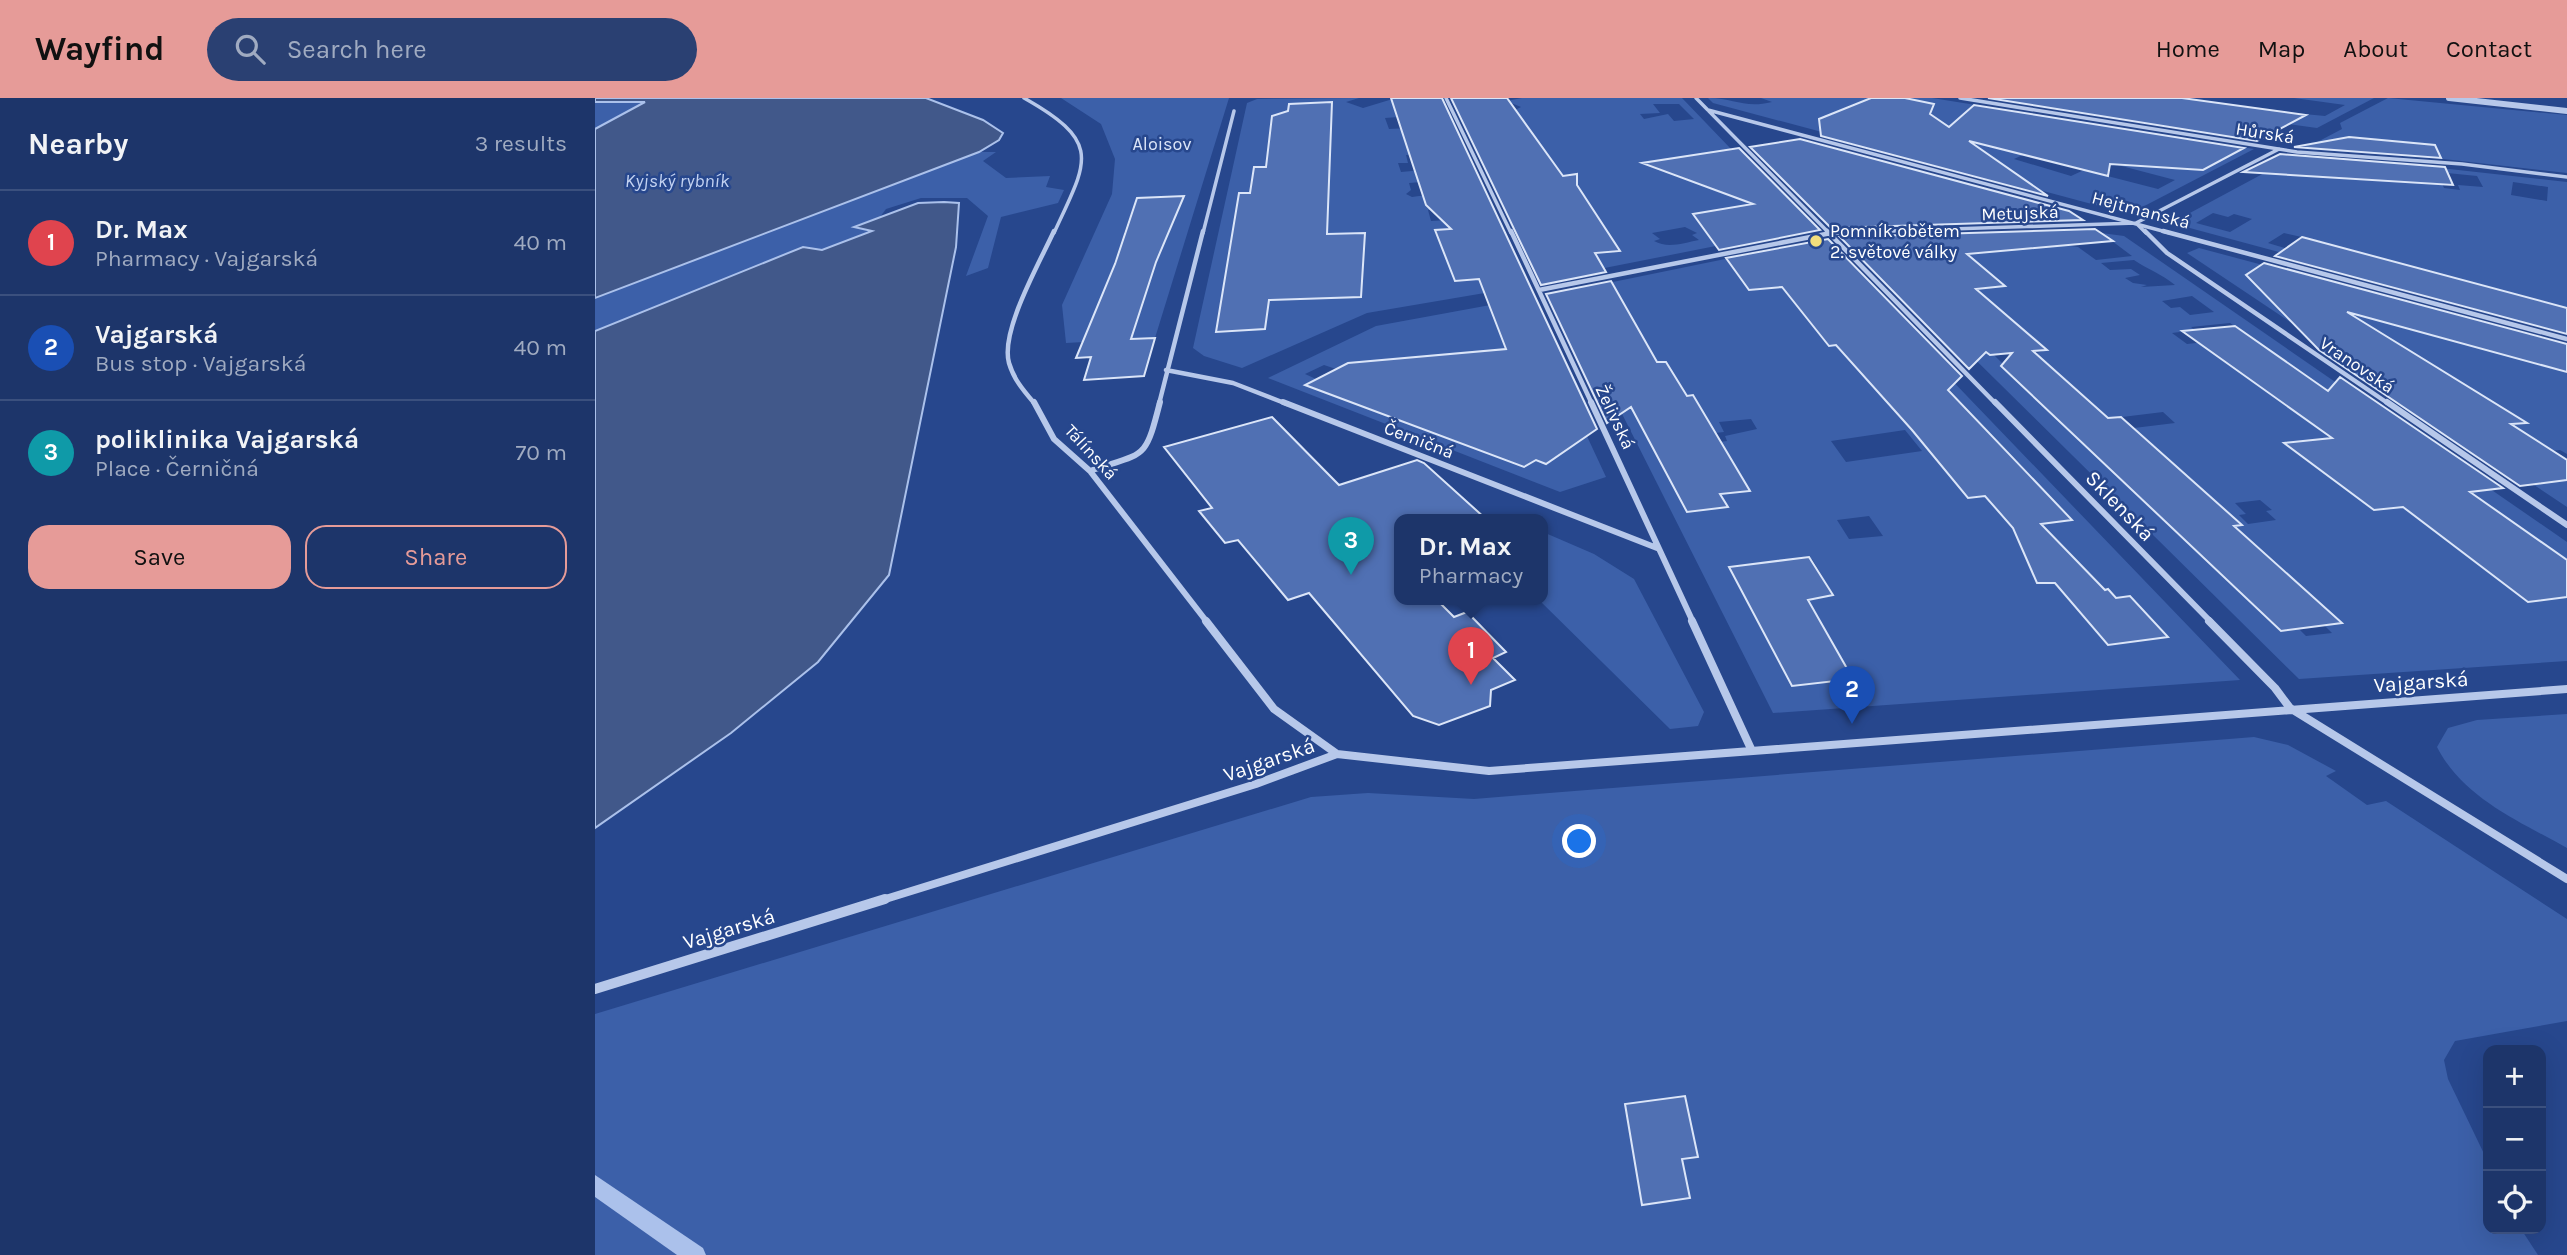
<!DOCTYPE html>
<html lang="en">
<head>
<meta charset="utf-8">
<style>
	body { margin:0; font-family:Karla,sans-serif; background:#2a4072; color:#f1f3f6 }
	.controls { position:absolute; right:21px; bottom:21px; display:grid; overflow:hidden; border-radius:14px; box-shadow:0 7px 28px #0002 }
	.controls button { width:63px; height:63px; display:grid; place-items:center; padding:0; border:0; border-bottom:2px solid #3b507e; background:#1d356a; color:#f1f3f6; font:35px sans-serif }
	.you { position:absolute; left:985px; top:744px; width:24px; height:24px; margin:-18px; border:5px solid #fff; border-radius:50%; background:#1a73e8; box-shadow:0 0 0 10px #1a73e833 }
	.badge { display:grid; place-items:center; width:46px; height:46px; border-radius:50%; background:#e69b98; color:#fff; font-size:23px; font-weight:700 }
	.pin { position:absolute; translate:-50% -58px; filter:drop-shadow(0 2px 4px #0008) }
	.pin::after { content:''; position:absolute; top:37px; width:24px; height:21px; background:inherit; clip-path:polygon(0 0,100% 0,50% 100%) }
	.popup { position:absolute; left:799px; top:416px; width:154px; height:91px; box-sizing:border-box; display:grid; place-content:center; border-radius:14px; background:#1d356a; filter:drop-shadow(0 2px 5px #0005); font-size:23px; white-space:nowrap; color:#a0abc1 }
	.popup b { font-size:26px; color:#f1f3f6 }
	.popup::after { content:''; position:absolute; left:50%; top:100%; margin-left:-14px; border:14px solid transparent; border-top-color:#1d356a }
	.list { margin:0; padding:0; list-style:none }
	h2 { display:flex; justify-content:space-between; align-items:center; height:91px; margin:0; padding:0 28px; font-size:30px }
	h2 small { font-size:23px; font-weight:400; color:#a0abc1 }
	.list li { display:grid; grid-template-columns:46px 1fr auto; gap:21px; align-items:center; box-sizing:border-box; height:105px; padding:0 28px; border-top:2px solid #3b507e }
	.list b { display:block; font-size:26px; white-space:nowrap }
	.list p { margin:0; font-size:23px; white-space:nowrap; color:#a0abc1 }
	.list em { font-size:23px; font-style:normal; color:#a0abc1 }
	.actions { display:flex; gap:14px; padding:21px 28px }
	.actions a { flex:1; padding:16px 0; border:2px solid #e69b98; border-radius:21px; text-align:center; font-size:24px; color:#e69b98 }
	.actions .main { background:#e69b98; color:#111 }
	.icon { flex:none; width:38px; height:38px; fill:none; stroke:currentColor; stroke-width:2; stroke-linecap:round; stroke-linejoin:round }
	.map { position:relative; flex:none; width:1972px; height:1157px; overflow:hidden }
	header { display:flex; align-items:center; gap:42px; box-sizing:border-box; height:98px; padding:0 35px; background:#e69b98; color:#111 }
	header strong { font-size:33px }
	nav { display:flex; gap:38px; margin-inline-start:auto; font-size:24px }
	.search { width:490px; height:63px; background:#2a4072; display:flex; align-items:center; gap:18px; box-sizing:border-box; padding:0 24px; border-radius:38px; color:#a0abc1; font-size:26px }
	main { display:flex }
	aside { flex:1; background:#1d356a }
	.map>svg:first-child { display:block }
	.green { fill:#3c60a9; fill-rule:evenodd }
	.water { fill:#41588a; stroke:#abc1eb; stroke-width:2 }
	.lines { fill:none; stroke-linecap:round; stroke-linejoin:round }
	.stream { fill:#abc1eb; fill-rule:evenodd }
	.building { fill:#5070b3; stroke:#dbe5f8; stroke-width:2 }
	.minor-far4 { stroke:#b7c8ea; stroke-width:3.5 }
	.minor-far3 { stroke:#b7c8ea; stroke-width:4.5 }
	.minor-far2 { stroke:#b7c8ea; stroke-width:6 }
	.minor-far1 { stroke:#b7c8ea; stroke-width:8 }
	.minor { stroke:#b7c8ea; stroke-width:10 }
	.tertiary { stroke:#b7c8ea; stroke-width:6 }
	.poi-dot { fill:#f3df7d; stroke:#27478d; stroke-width:2.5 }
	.labels { text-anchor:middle; stroke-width:5; stroke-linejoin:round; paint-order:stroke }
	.far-street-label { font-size:18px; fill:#fff; stroke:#27478d }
	.far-park-label { font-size:18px; fill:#dbe5f8; stroke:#27478d }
	.far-poi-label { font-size:18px; fill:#fff; stroke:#27478d; text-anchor:start }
	.far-water-label { font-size:19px; font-style:italic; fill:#c3d2f1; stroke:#27478d }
	.street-label { font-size:21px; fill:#fff; stroke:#27478d }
</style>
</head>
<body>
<header>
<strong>Wayfind</strong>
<div class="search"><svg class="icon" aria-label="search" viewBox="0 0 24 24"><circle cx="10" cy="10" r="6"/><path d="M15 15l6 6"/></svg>Search here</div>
<nav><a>Home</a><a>Map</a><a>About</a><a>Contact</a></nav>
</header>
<main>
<aside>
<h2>Nearby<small>3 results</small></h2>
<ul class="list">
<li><span class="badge" style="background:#e0444e">1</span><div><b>Dr. Max</b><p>Pharmacy · Vajgarská</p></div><em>40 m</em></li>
<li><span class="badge" style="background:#1a4fb4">2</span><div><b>Vajgarská</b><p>Bus stop · Vajgarská</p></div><em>40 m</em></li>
<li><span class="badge" style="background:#0f9aa8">3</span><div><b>poliklinika Vajgarská</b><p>Place · Černičná</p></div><em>70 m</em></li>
</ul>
<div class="actions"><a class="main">Save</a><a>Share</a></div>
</aside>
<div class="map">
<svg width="1972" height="1157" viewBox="0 0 1972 1157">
	<rect width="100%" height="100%" fill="#27478d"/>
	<path class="green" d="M466 0H634L560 240 471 245 467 207 517 96 520 61 506 26ZM582 98 572 133 529 135 542 100ZM569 145 562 164 519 165 527 146Z
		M764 0 751 4 768 10 801 0H840L925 189 772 215 647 270 609 258 598 250 652 5 662 1ZM830 17 835 29 794 31 790 20ZM732 22 731 34 697 35 695 29H689L690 24ZM698 43 731 44V54L673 56 674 47 694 46ZM848 54 852 62 848 63 850 70 806 74 803 65H813L811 57ZM734 67 733 78 657 81 660 69ZM850 82 853 89 859 88 861 93 817 99 811 96 816 92 814 85ZM712 87H721L718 103 662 106 663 95ZM852 108 868 110 873 121 836 123 833 112ZM688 116 686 132 644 133 643 118ZM879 133 884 146 849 149 844 136ZM685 145 706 146V158L635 162 637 147ZM893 164 899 179 860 183 854 168ZM669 187V192H679L677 202 674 203 670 231 622 234 630 190Z
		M927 0H1087L1212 130 964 179 920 12 926 9 911 3ZM1058 6H1084L1099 21 1079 23 1073 16 1049 21 1045 16 1065 15ZM1090 129 1102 135 1097 137 1104 142C1088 145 1073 151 1059 143L1065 141 1057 135Z
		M1113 0C1140 0 1149 11 1177 4L1166 0H1337L1659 51 1534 116 1118 5ZM1430 56 1496 60 1580 82 1563 91 1489 72 1476 78 1419 61Z
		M1699 0H1779L1722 30 1686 25 1689 14 1730 18 1750 7Z
		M1793 0 1972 17V75L1840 60 1709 51 1747 31 1745 25Z
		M51 3 0 31V4Z
		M384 54H401L388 63 411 80 455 78 451 89 469 92 463 105 406 119 393 170 371 178 393 118 372 100H326L291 111 285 119 260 128 278 133 227 152 208 149 0 233V200Z
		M1697 60 1818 67 1972 84V210L1968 209 1957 220 1972 232 1580 126V123ZM1842 74 1882 78 1888 89 1863 87 1865 92 1849 90ZM1918 84 1953 89 1952 103 1916 97ZM1618 115 1633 119 1639 116 1657 121 1635 134 1601 125ZM1689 135 1733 145V146L1693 151 1673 145Z
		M1499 134 1529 138 1972 444V463L1873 458 1933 504 1972 498V563L1704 581 1258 141ZM1513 140 1537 158 1501 162 1483 149 1468 147 1476 142ZM1539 162C1552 171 1567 176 1580 187L1546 189 1552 187 1538 185 1530 180 1545 177 1536 171 1515 172 1506 165ZM1597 198 1619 214 1595 217 1585 209 1576 210 1567 203ZM1635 225 1692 265 1638 270 1625 261 1641 259 1620 243 1592 246 1577 235 1600 232 1596 229ZM1390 248 1451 252 1408 266ZM1568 314 1580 325 1539 330 1527 319ZM1730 341 1745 352 1748 364 1719 367 1706 358 1709 343ZM1665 402 1677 412 1671 413 1681 422 1653 426 1644 417 1651 416 1640 405ZM1704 487 1747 525 1729 527 1737 535 1711 538 1704 531 1685 533 1647 495Z
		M1218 143 1225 145 1645 582 1178 615 967 197 969 194ZM1071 264 1085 286 1029 292 1057 265ZM1352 289 1391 331V332L1369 334 1348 342ZM1156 321 1162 331 1130 338 1132 343 1102 347 1056 342 1129 334 1124 324ZM1310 332 1327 353 1251 364 1236 343ZM1419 360 1476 422 1446 426 1452 433 1423 437 1404 414 1417 395 1373 400 1370 396 1390 364ZM1077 385 1154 393 1125 396 1132 409 1092 414ZM1274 418 1288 438 1254 441 1242 422ZM1217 461 1238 496 1189 505 1202 463ZM1513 491 1521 500 1535 498 1572 539 1513 547 1478 506 1485 495ZM1231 534 1257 580 1197 588 1177 550 1190 539Z
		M1604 150 1972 248V356L1965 352 1922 357 1972 382V409L1592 155ZM1908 310 1931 324 1916 326 1859 316Z
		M928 201 1011 379 965 394 673 280 781 228ZM729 267 741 271 746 268 763 275 711 287 721 281 710 276ZM852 340 971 351V352L952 366 941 362 929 369Z
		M948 434 999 456 1039 481 1109 614 1103 628 1075 631 943 501H948Z
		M1972 616V750C1924 723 1868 700 1842 649L1853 630 1882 622Z
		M1659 639 1693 647 1741 673 1731 678 1772 707 1791 703 1972 821V923L1860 943 1849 962 1853 981 1893 1064V1131H1926L1943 1157H0V916L716 699 773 695 879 701ZM1090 998 1103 1059 1087 1061 1095 1100 1047 1107 1031 1006Z"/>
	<path class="water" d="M0 0H331L388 22 408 35 404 42 384 54 0 200V31L50 4H0Z
		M349 104 364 105 361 149 294 477 223 564 136 635 0 730V233L208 149 227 152 277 133 259 129 323 105Z"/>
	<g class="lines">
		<path class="stream" d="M0 1077 108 1150 111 1157H82L0 1099Z"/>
	</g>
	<path class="building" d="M796 0H847L1002 331 951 366 941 362 929 369 710 287 753 265 911 251 884 181 860 183 840 132 856 131 831 107Z
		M856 0H912L968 78 982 76V87L1025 153 1000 155 1011 174 946 187Z
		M1276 0H1310L1339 6 1335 16 1354 29 1379 7 1649 50 1608 72 1515 66 1513 78 1374 43 1453 98 1226 38 1224 21Z
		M1393 0H1587L1711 17 1662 43Z
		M737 4 732 136 770 135 766 199 674 202 670 231 621 234 644 95H655L659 69H671L677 18 693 13 694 6Z
		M1754 39 1840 47 1846 60 1699 49Z
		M1205 41 1474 113 1488 122 1236 130 1155 49Z
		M1144 50 1225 132 1124 152 1098 116 1158 106 1047 65Z
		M1685 56 1850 69 1858 87 1648 74Z
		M589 98 561 164 536 241 560 240 549 278 489 282 496 259 481 260 520 166 542 100Z
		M1500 131 1518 143 1372 156 1410 188 1381 191 1452 252 1438 253 1513 320 1526 319 1647 427 1639 428 1747 525 1686 533 1406 268 1417 255 1395 257 1391 254 1374 271 1245 139Z
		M1707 139 1972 210V236L1680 158Z
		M1233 141 1367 278 1353 292 1477 422 1446 426 1510 492 1513 491 1521 500 1535 498 1573 539 1513 547 1460 485H1442L1418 430 1390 398 1373 400 1317 332 1241 247 1234 248 1187 189 1154 192 1131 160Z
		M1669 165 1972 246V274L1752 214 1932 325 1916 326 1972 362V382L1925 388 1724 252 1651 177Z
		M1016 183 1062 264H1071L1092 298 1098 297 1155 393 1125 396 1133 409 1092 414 1036 309 1012 325 951 196Z
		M1640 228 1733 293 1745 279 1908 390 1875 394 1972 462V499L1933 504 1808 409 1779 412 1689 345 1737 340 1587 233Z
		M677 319 744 387 822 362 829 365 891 421H804V501H841L859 519 872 514 911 554 898 560 920 582 896 592 895 608 844 627 818 618 714 495 693 502 643 442 630 445 604 413 617 410 569 349Z
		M1214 459 1238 497 1213 502 1258 581 1197 588 1134 469Z
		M1090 998 1103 1059 1087 1061 1095 1100 1047 1107 1030 1006Z"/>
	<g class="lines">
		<path class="minor-far4" d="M429 0C509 45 492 63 459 135
			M851 0 916 135
			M1101 0 1234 135
			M1365 0 1702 54 1867 66 1972 79
			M1113 12 1575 135
			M1541 125 1551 135
			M608 135 639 13
			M1236 135 1541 125 1684 51"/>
		<path class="minor-far3" d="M916 133 997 306
			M1232 133 1401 306
			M1550 133 1572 155 1794 306
			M1568 133 1972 241
			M944 192 1236 135 1288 133
			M571 272 638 285 692 306
			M440 306C429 293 419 282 414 265 405 233 445 164 459 133
			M564 306 608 133"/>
		<path class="minor-far2" d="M439 304 459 341 495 373 612 524
			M688 304 1062 450
			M996 304 1098 524
			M1400 304 1616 524
			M1792 304 1972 427
			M495 373C551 354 550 363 565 304"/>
		<path class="minor-far1" d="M611 523 679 611 742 656
			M1097 523 1157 653
			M1614 523 1680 590 1695 610 1972 781
			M284 803 661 686 742 656 894 673 1972 591"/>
		<path class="minor" d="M0 891 290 801"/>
		<path class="tertiary" d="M1854 0 1972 13"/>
	</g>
	<circle class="poi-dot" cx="1221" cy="143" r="7"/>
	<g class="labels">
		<g class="far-street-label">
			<text transform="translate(1670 35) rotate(9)" y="6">Hůrská</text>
			<text transform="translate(1546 112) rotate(15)" y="6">Hejtmanská</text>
			<text transform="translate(1425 115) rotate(-2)" y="6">Metujská</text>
			<text transform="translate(1762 267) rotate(34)" y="6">Vranovská</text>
			<text transform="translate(1020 319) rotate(65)" y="6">Želivská</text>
			<text transform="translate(824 342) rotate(21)" y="6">Černičná</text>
			<text transform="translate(496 354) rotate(47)" y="6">Tálínská</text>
		</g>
		<g class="far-park-label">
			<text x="567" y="52">Aloisov</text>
		</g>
		<g class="far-poi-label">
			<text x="1235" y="139">Pomník obětem<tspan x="1235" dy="21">2. světové války</tspan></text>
		</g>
		<g class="far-water-label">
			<text x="82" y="89">Kyjský rybník</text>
		</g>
		<g class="street-label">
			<text transform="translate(1525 408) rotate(46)" y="7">Sklenská</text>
			<text transform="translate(1826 584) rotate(-4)" y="7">Vajgarská</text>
			<text transform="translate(674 662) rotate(-19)" y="7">Vajgarská</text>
			<text transform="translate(134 831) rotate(-17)" y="7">Vajgarská</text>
		</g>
	</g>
</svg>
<div class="controls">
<button>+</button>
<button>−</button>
<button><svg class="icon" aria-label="locate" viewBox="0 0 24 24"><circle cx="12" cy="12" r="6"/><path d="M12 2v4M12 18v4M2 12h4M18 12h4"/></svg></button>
</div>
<div class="you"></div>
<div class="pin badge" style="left:876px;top:587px;background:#e0444e">1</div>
<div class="popup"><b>Dr. Max</b>Pharmacy</div>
<div class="pin badge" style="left:1257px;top:626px;background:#1a4fb4">2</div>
<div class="pin badge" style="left:756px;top:477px;background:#0f9aa8">3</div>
</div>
</main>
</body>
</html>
